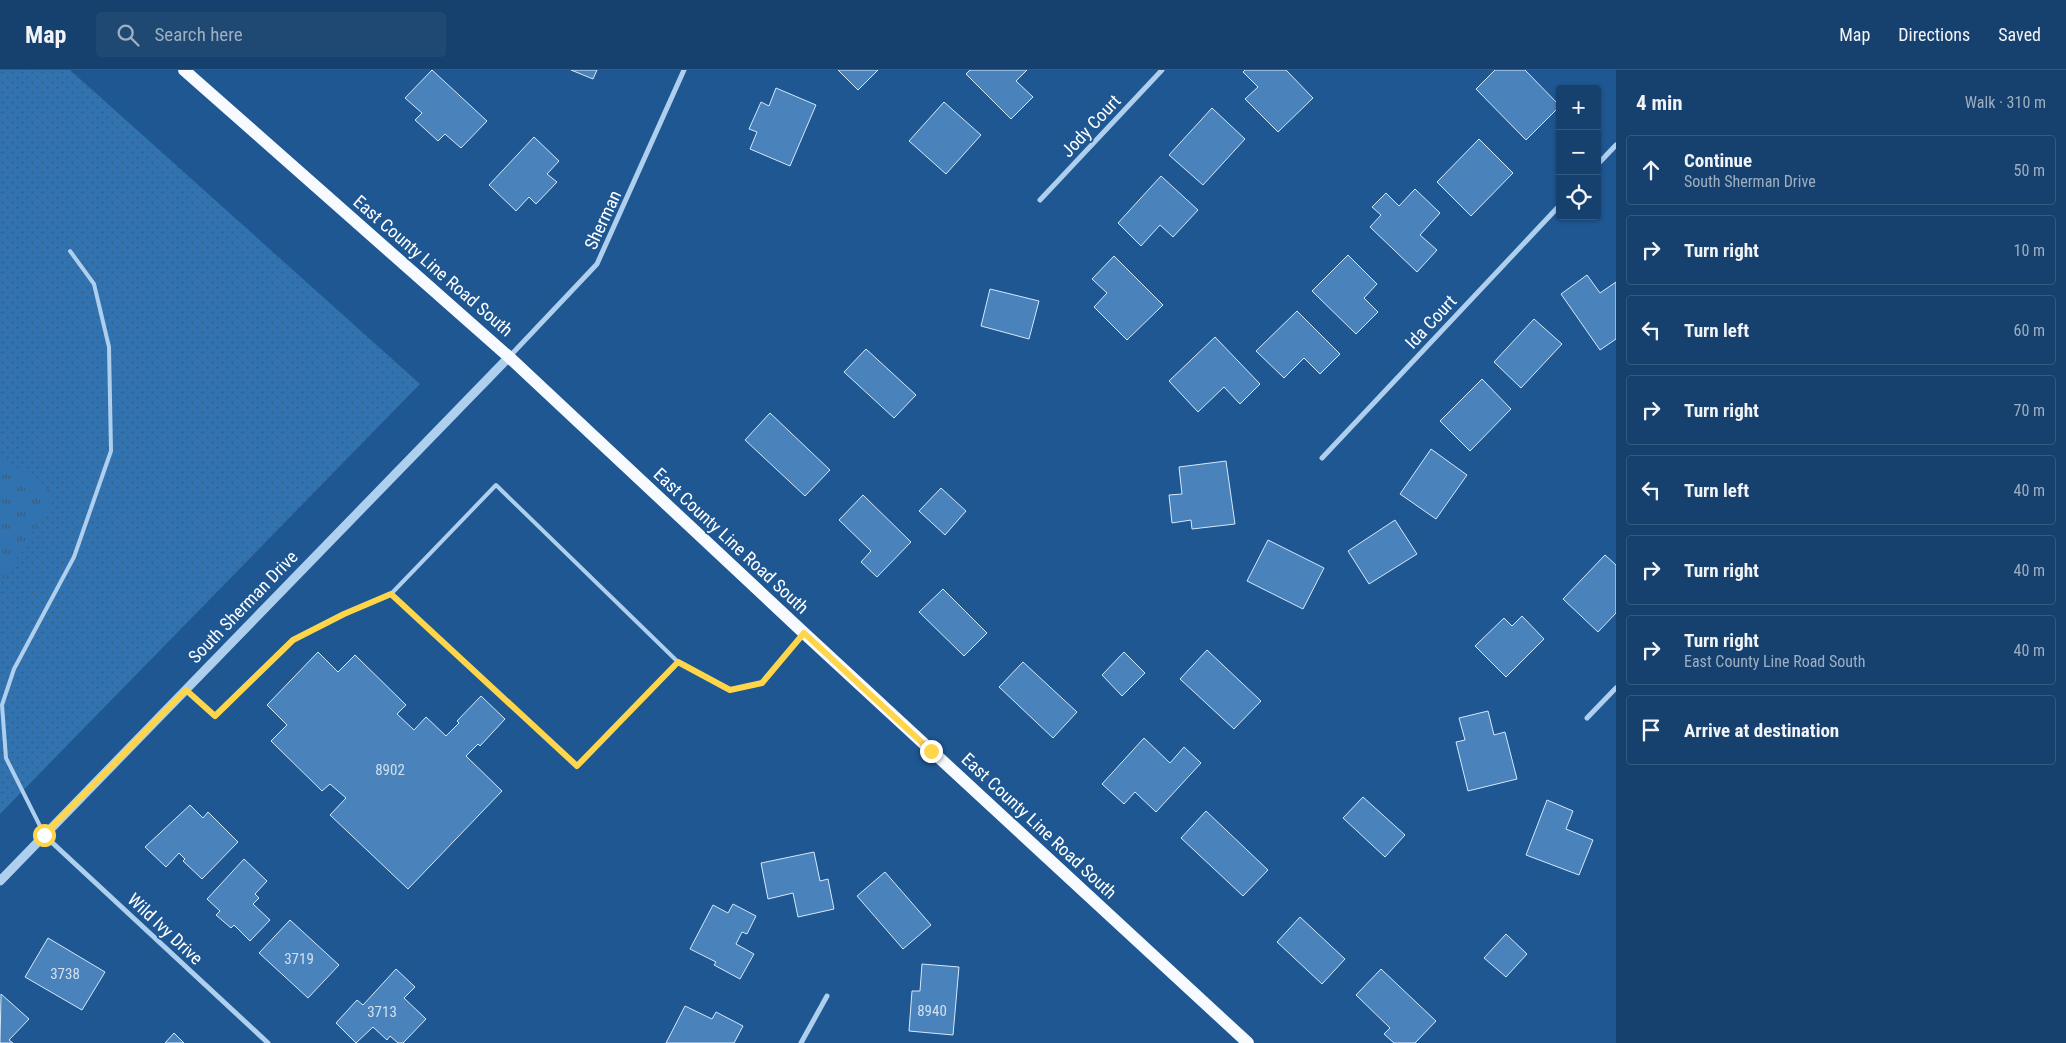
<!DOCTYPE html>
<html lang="en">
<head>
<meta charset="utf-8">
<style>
	body { margin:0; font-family:"Roboto Condensed",sans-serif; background:#1f4873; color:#f1f3f6 }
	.controls { position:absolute; right:15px; top:15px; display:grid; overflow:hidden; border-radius:5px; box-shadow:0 1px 4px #0004 }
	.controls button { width:45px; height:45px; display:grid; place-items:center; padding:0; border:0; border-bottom:1px solid #355a81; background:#16416e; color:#f1f3f6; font:25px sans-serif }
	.stop { position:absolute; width:15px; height:15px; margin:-11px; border:4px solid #ffd54a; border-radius:50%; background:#fff }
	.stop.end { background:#ffd54a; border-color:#fff; box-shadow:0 1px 5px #0008 }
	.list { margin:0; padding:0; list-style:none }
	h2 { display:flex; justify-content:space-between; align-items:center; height:65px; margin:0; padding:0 20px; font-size:21px }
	h2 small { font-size:16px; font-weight:400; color:#9eafc2 }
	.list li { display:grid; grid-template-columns:32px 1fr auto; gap:15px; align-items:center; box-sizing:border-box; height:70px; margin:0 10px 10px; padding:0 10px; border:1px solid #355a81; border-radius:5px }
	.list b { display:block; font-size:19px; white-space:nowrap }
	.list p { margin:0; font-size:16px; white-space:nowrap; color:#9eafc2 }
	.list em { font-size:16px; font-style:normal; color:#9eafc2 }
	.icon { flex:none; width:28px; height:28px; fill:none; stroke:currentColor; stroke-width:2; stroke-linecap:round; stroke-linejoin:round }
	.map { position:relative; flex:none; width:1616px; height:973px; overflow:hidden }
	header { display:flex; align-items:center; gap:30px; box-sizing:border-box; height:70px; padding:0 25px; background:#16416e; border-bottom:1px solid #355a81 }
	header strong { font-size:24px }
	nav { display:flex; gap:28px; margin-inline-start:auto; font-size:18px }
	.search { width:350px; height:45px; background:#1f4873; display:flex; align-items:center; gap:12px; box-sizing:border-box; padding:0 18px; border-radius:5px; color:#9eafc2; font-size:19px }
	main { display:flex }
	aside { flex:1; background:#16416e }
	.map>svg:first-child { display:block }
	.grass { fill:url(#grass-dots) }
	.park { fill:url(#park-tufts) }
	.building { fill:#4a83bb; stroke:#d5e8fa }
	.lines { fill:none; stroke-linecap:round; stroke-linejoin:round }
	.service { stroke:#afcfee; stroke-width:4 }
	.minor { stroke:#afcfee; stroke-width:5 }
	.tertiary { stroke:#afcfee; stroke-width:9 }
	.primary { stroke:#f7faff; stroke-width:12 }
	.route { stroke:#ffd54a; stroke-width:6 }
	.labels { text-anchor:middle; stroke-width:4; stroke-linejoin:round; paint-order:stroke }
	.number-label { font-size:15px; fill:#d2e0ee }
	.street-label { font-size:18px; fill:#fff; stroke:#1e5792 }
</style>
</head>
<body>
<header>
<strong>Map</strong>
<div class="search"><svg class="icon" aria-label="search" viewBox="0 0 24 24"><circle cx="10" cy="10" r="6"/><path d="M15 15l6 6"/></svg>Search here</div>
<nav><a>Map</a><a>Directions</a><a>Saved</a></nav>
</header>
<main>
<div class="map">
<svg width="1616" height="973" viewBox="0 0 1616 973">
	<defs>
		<pattern id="grass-dots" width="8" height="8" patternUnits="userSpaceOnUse" patternTransform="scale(1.25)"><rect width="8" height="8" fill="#3172b0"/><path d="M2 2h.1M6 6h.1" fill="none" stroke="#405d79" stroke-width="1.8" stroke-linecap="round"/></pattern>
		<pattern id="park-tufts" width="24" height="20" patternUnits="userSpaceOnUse" patternTransform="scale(1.25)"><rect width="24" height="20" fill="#3172b0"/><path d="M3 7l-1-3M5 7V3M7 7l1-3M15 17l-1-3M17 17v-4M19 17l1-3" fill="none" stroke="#405d79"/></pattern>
	</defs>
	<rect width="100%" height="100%" fill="#1e5792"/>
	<path class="grass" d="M0 0H70L420 314 0 744Z"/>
	<path class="park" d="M0 386 56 425 0 514Z"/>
	<path class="building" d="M432 0 487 51 461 78 445 64 438 71 415 50 422 43 405 28Z
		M571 0H597L593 9Z
		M838 0H878L858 20Z
		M970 0H1027L1016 11 1033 27 1011 49 966 4Z
		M1245 0H1286L1313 28 1278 62 1245 29 1258 17 1243 2Z
		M1495 0H1525L1560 36 1526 70 1476 19Z
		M776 18 816 35 790 96 750 79 757 62 749 59 761 32 769 36Z
		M944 32 981 65 946 104 909 71Z
		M1212 38 1245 69 1203 115 1169 85Z
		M534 67 559 91 547 104 557 112 536 134 529 127 516 141 489 115Z
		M1479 69 1513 103 1471 146 1437 112Z
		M1161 106 1198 140 1173 167 1160 155 1141 176 1118 153Z
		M1415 119 1440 143 1420 165 1437 180 1417 202 1370 157 1381 145 1372 137 1386 123 1399 136Z
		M1348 185 1377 214 1364 228 1378 242 1356 264 1312 221Z
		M1114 186 1163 235 1127 270 1094 237 1107 223 1092 209Z
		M1587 205 1600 223 1616 212V269L1600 280 1561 224Z
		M990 219 1039 231 1029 269 981 256Z
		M1297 241 1340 284 1320 304 1304 288 1284 308 1256 281Z
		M1534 249 1562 274 1521 318 1494 292Z
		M1215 267 1260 314 1240 334 1224 317 1198 342 1169 311Z
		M866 279 916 325 894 348 844 302Z
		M1482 309 1511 339 1470 381 1440 351Z
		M770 343 830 400 805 426 745 370Z
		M1431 379 1467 405 1436 449 1400 424Z
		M1226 391 1235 454 1192 459 1191 450 1172 453 1169 425 1182 424 1179 397Z
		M941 418 966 441 945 465 919 441Z
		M863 425 911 472 877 507 861 492 871 481 839 450Z
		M1395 450 1417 484 1369 514 1348 481Z
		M1268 470 1324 498 1303 539 1247 511Z
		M1605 485 1616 495V543L1598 562 1563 529Z
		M943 519 987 563 964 586 919 542Z
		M1522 546 1544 569 1506 607 1475 576 1504 548 1512 556Z
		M1207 580 1261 631 1234 659 1180 609Z
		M318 582 338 602 355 585 406 635 397 644 414 660 426 647 446 666 459 653 457 651 481 626 505 649 480 676 478 674 466 686 502 721 408 819 330 745 346 728 330 714 322 721 271 671 287 655 267 635Z
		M1124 582 1145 603 1122 626 1102 605Z
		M1023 592 1077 642 1053 668 999 617Z
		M1488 641 1494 665 1505 662 1517 709 1468 721 1456 672 1465 670 1459 648Z
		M1144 668 1170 693 1184 677 1201 693 1156 742 1135 722 1124 734 1102 714Z
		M1363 727 1405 765 1385 787 1343 748Z
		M1547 730 1573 741 1566 759 1593 770 1579 805 1526 785Z
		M190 735 203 748 208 742 238 772 202 809 183 791 185 789 179 783 166 797 145 777Z
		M1206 741 1268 800 1243 826 1181 768Z
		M814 782 820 811 828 809 834 839 798 847 793 823 768 829 761 793Z
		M244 789 267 811 255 824 259 828 253 834 270 850 250 871 234 855 231 858 216 845 220 841 207 829Z
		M885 802 931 855 903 879 857 826Z
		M733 834 756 846 747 864 742 862 736 874 754 884 740 909 714 895 716 892 690 879 713 835 728 843Z
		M1300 847 1345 889 1322 914 1277 872Z
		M290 850 339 895 308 928 259 883Z
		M1506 864 1527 884 1506 907 1484 888Z
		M48 868 105 902 82 940 25 907Z
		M922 894 959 897 953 965 909 961 912 921H920Z
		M396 899 415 917 404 928 426 949 403 973H398L390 966 387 970 373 957 356 973 336 953 357 930 363 935Z
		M1381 899 1436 951 1415 973H1394L1384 964 1390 958 1356 925Z
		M1 924 29 949 9 970 13 973H0Z
		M685 936 712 949 716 942 743 956 734 973H666Z
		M174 963 184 973H165Z"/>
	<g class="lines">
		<path class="service" d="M391 524 577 696 678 592
			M186 620 215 646 293 570 344 544 391 524 496 415 678 592 730 620 762 613 802 565
			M44 764 6 688 2 635 14 599 74 487 111 381 109 277 94 214 70 181"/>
		<path class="minor" d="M1597 95 1616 75
			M1040 130 1162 0
			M510 286 597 194 684 0
			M1322 388 1560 135
			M1587 648 1616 618
			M44 765 268 973
			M801 973 827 926"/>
		<path class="tertiary" d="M0 811 509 287"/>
		<path class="primary" d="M184 0 509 287 804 563 1248 973"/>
	</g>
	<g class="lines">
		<path class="route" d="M44 765 186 620 215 646 293 570 344 544 391 524 577 696 678 592 730 620 762 613 804 563 931 681"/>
	</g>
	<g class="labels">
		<g class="number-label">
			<text x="390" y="705">8902</text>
			<text x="299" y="894">3719</text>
			<text x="65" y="909">3738</text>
			<text x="932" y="946">8940</text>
			<text x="382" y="947">3713</text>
		</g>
		<g class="street-label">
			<text transform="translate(1091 56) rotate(-47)" y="6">Jody Court</text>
			<text transform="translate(603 150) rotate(-65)" y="6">Sherman</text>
			<text transform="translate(433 196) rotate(41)" y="6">East County Line Road South</text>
			<text transform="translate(1431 252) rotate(-47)" y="6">Ida Court</text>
			<text transform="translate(731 471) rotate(43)" y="6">East County Line Road South</text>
			<text transform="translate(243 537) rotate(-46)" y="6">South Sherman Drive</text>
			<text transform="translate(1039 756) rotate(43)" y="6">East County Line Road South</text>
			<text transform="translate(165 859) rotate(43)" y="6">Wild Ivy Drive</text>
		</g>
	</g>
</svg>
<div class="controls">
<button>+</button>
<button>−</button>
<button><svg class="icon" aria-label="locate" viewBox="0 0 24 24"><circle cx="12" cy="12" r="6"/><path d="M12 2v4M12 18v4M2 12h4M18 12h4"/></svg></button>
</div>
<div class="stop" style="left:44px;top:765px"></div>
<div class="stop end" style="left:931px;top:681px"></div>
</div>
<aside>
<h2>4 min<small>Walk · 310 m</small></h2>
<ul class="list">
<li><svg class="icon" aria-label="ahead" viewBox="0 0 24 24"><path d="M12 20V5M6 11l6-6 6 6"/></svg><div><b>Continue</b><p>South Sherman Drive</p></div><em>50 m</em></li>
<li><svg class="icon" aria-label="right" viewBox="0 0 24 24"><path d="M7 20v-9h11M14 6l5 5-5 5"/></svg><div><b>Turn right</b></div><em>10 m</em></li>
<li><svg class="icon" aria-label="left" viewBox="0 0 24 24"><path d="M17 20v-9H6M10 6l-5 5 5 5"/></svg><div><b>Turn left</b></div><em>60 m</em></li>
<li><svg class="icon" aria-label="right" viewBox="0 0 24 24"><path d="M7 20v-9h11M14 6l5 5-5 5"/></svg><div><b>Turn right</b></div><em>70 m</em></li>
<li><svg class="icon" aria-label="left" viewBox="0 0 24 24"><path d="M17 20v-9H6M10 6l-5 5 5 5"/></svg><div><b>Turn left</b></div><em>40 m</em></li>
<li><svg class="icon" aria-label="right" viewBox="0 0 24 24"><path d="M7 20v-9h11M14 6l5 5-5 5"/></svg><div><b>Turn right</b></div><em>40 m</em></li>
<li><svg class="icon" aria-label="right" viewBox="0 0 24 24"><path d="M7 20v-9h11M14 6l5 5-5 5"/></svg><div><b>Turn right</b><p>East County Line Road South</p></div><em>40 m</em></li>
<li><svg class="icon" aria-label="arrive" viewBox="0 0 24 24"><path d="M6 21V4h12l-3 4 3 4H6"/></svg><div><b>Arrive at destination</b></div></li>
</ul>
</aside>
</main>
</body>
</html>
